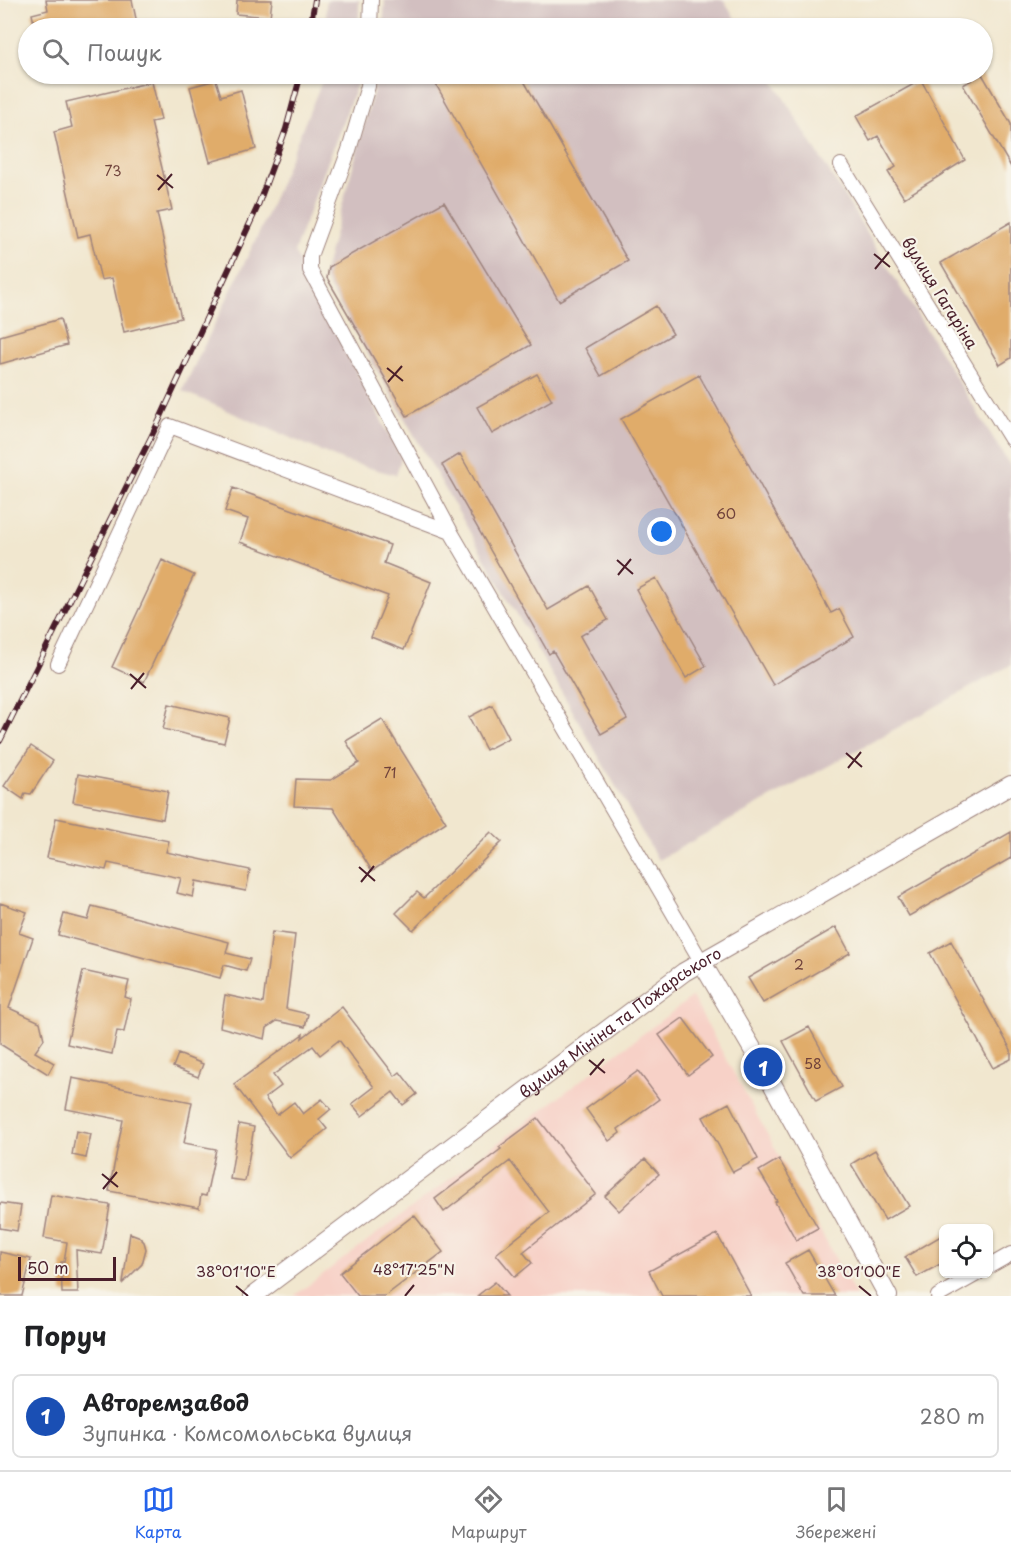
<!DOCTYPE html>
<html lang="uk">
<head>
<meta charset="utf-8">
<style>
	body { margin:0; font-family:"Playpen Sans",sans-serif; background:#f6f6f6; color:#202124 }
	.controls { position:absolute; right:18px; bottom:18px; display:grid; overflow:hidden; border-radius:9px; box-shadow:0 2px 4px #0004 }
	.controls button { width:54px; height:54px; display:grid; place-items:center; padding:0; border:0; border-bottom:2px solid #e0e0e0; background:#fff; color:#202124; font:30px sans-serif }
	.scale { position:absolute; left:18px; bottom:15px; width:98px; box-sizing:border-box; padding-left:6px; border:3px solid #4a1f2b; border-top:0; font-size:16px; line-height:21px; white-space:nowrap; color:#4a1f2b; -webkit-text-stroke:4px #f7f3e8; paint-order:stroke }
	.you { position:absolute; left:662px; top:532px; width:21px; height:21px; margin:-15px; border:4px solid #fff; border-radius:50%; background:#1a73e8; box-shadow:0 0 0 9px #1a73e833 }
	.badge { display:grid; place-items:center; width:39px; height:39px; border-radius:50%; background:#2563eb; color:#fff; font-size:20px; font-weight:700 }
	.pin { position:absolute; translate:-50% -50%; border:3px solid #fff; box-shadow:0 2px 6px #0006 }
	.list { margin:0; padding:0; list-style:none }
	h2 { display:flex; justify-content:space-between; align-items:center; height:78px; margin:0; padding:0 24px; font-size:26px }
	h2 small { font-size:20px; font-weight:400; color:#757577 }
	.list li { display:grid; grid-template-columns:39px 1fr auto; gap:18px; align-items:center; box-sizing:border-box; height:84px; margin:0 12px 12px; padding:0 12px; border:2px solid #e0e0e0; border-radius:9px }
	.list b { display:block; font-size:22px; white-space:nowrap }
	.list p { margin:0; font-size:20px; white-space:nowrap; color:#757577 }
	.list em { font-size:20px; font-style:normal; color:#757577 }
	.icon { flex:none; width:33px; height:33px; fill:none; stroke:currentColor; stroke-width:2; stroke-linecap:round; stroke-linejoin:round }
	.map { position:relative; flex:none; width:1011px; height:1296px; overflow:hidden }
	.search { position:absolute; background:#fff; box-shadow:0 2px 4px #0004; left:18px; right:18px; top:18px; height:66px; display:flex; align-items:center; gap:15px; box-sizing:border-box; padding:0 21px; border-radius:33px; color:#757577; font-size:22px }
	.sheet { height:174px; background:#fff }
	nav { display:flex; justify-content:space-around; align-items:center; box-sizing:border-box; height:84px; border-top:2px solid #e0e0e0; background:#fff; font-size:16px; color:#757577 }
	nav a { display:grid; justify-items:center; gap:3px }
	nav .on { color:#2563eb }
	.map>svg:first-child { display:block }
	.built { fill:#f7d1c7 }
	.industrial { fill:#d2bfc0 }
	.building { fill:#e0ac6a }
	.lines { fill:none; stroke-linecap:round; stroke-linejoin:round }
	.minor-casing { stroke:#9e837d; stroke-width:16 }
	.tertiary-casing { stroke:#9e837d; stroke-width:20 }
	.minor { stroke:#fff; stroke-width:14 }
	.tertiary { stroke:#fff; stroke-width:18 }
	.rail-casing { stroke:#4a1f2b; stroke-width:6 }
	.rail { stroke:#f7f3e8; stroke-width:4; stroke-dasharray:11; stroke-linecap:butt }
	.ticks { fill:none; stroke:#4a1f2b; stroke-width:2 }
	.labels { text-anchor:middle; stroke-width:4.5; stroke-linejoin:round; paint-order:stroke }
	.number-label { font-size:14px; fill:#70423b }
	.street-label { font-size:16px; fill:#4a1f2b; stroke:#f7f3e8 }
	.ticks-label { font-size:15px; text-anchor:middle; fill:#4a1f2b; stroke:#f7f3e8; stroke-width:4.5; stroke-linejoin:round; paint-order:stroke }
</style>
</head>
<body>
<div class="map">
<svg width="1011" height="1296" viewBox="0 0 1011 1296">
	<rect width="100%" height="100%" fill="#f7f3e8"/>
	<filter id="ink" filterUnits="userSpaceOnUse"><feTurbulence type="fractalNoise" baseFrequency=".0167" numOctaves="2"/><feDisplacementMap in="SourceGraphic" scale="12" xChannelSelector="R" yChannelSelector="G"/><feConvolveMatrix kernelMatrix="1 2 1 2 8 2 1 2 1" color-interpolation-filters="sRGB"/></filter>
	<filter id="wash" filterUnits="userSpaceOnUse"><feTurbulence type="fractalNoise" baseFrequency=".008" numOctaves="4" result="noise"/><feDisplacementMap in="SourceGraphic" scale="24" xChannelSelector="R" yChannelSelector="G"/><feGaussianBlur stdDeviation="1.35" result="paint"/><feColorMatrix in="noise" values="0 0 0 0 0 0 0 0 0 0 0 0 0 0 0 0 0 1.4 0 .05"/><feComposite in="paint" operator="in"/></filter>
	<g filter="url(#wash)">
		<rect width="100%" height="100%" fill="#f1e7cf"/>
		<path class="built" d="M692 997 856 1296H294Z"/>
		<path class="industrial" d="M326 0H359V28H326Z
			M385 0H724L741 28H383Z
			M325 74H358V81L294 252 401 458 396 475 344 461 182 391 260 231Z
			M378 74H769L1011 467V665L658 860 323 276Z"/>
		<g id="blocks">
			<path class="building" d="M46 0H132L138 28H35L32 14 48 10Z
				M237 0H272L270 17 236 14Z
				M430 74H520L628 261 559 301Z
				M982 74 1011 124V167L963 85Z
				M216 80 221 96 241 90 256 149 210 162 190 87Z
				M921 80 965 160 904 198 888 172 896 167 878 136 870 141 856 116Z
				M152 82 161 120 151 122 172 210 157 213 181 318 124 332 112 278 101 280 90 234 78 237 54 132 72 127 66 102Z
				M444 202 531 345 407 416 327 278 329 267Z
				M1011 222V358L1000 365 941 263Z
				M656 306 673 334 601 376 585 348Z
				M60 319 67 345 0 364V336Z
				M537 374 552 400 492 434 477 407Z
				M699 375 831 613 839 609 854 637 773 685 621 419Z
				M460 454 548 610 589 586 608 620 580 636 627 719 601 734 553 651 549 654 442 465Z
				M233 488 390 545 384 563 431 582 404 650 371 637 388 596 240 542 248 519 225 511Z
				M162 560 194 575 144 682 112 667Z
				M656 578 706 666 686 678 636 589Z
				M169 704 230 718 224 743 163 729Z
				M492 705 509 738 486 750 469 717Z
				M382 719 446 822 372 871 333 808 294 806 296 779 331 780 359 763 346 741Z
				M31 746 53 761 31 794 25 793 23 799 4 786Z
				M78 774 168 791 163 819 73 802Z
				M56 818 169 841 166 852 250 870 246 891 196 881 193 897 177 893 181 878 108 863 106 870 47 858Z
				M491 832 502 842 413 930 396 913 417 892 424 898Z
				M1011 832V858L909 916 898 897Z
				M0 903 27 912 19 933 33 938 9 1008 40 1022 44 1039 35 1052 54 1063 48 1074 0 1044Z
				M92 906 229 942 226 953 250 959 246 971 224 965 220 978 58 935 64 914 88 920Z
				M836 927 850 953 763 1003 748 978Z
				M272 932 295 935 286 1009 308 1014 305 1027 277 1021 267 1028 265 1039 220 1027 225 995 263 1003Z
				M951 941 1011 1050V1059L993 1068 930 953Z
				M83 971 129 981 125 997 131 999 124 1032 117 1031 112 1054 67 1044Z
				M342 1007 395 1076 400 1072 417 1094 403 1105 393 1092 362 1116 352 1104 374 1087 339 1040 320 1055 313 1046 273 1075 281 1086 265 1098 277 1115 294 1102 303 1114 322 1099 331 1109 319 1119 327 1129 290 1158 234 1084 303 1034 302 1038Z
				M683 1018 712 1057 688 1075 659 1035Z
				M809 1027 842 1087 816 1101 783 1041Z
				M178 1054 203 1064 198 1077 173 1067Z
				M638 1071 659 1099 618 1129 620 1133 609 1141 586 1109Z
				M72 1078 192 1102 184 1143 216 1149 206 1196 201 1195 199 1208 109 1191 123 1120 66 1109Z
				M729 1103 758 1159 733 1172 703 1117Z
				M538 1118 596 1194 523 1252 532 1263 515 1277 496 1254 549 1212 510 1161 444 1212 435 1199 501 1149 499 1147Z
				M239 1124 254 1127 245 1181 230 1179Z
				M76 1131 91 1134 86 1158 72 1155Z
				M875 1150 909 1206 885 1220 851 1164Z
				M645 1159 659 1174 619 1211 605 1196Z
				M779 1159 818 1228 796 1240 775 1202 777 1201 759 1171Z
				M51 1195 110 1205 102 1254 76 1250 78 1293H62L61 1262H64L67 1242 44 1238Z
				M0 1203 21 1206 17 1231 0 1228Z
				M414 1215 443 1252 385 1296H358L340 1273Z
				M130 1233 138 1236 144 1242 146 1249 142 1264 123 1283Z
				M717 1234 751 1296H662L649 1271Z
				M944 1234V1262L917 1277 905 1257Z
				M808 1250 835 1296H804L785 1263Z
				M0 1252 31 1259 22 1296H0Z
				M495 1282 507 1296H477Z"/>
		</g>
	</g>
	<g filter="url(#ink)">
		<use href="#blocks" fill-opacity="0" stroke="#9e837d" stroke-width="1.5"/>
		<g class="lines">
			<defs>
				<path id="minor" d="M370 28 371 0
					M369 74 368 86 349 150 310 256V270L451 532 701 961
					M841 165 1011 439
					M58 664 170 426 451 532
					M988 1267 1011 1254
					M938 1296 977 1274"/>
				<g id="tertiary">
					<path d="M701 961 763 1067 888 1296"/>
					<path id="s1" d="M253 1296 684 972 1011 785"/>
				</g>
			</defs>
			<use href="#minor" class="minor-casing"/>
			<use href="#tertiary" class="tertiary-casing"/>
			<use href="#minor" class="minor"/>
			<use href="#tertiary" class="tertiary"/>
			<defs>
				<path id="rail" d="M310 28 315 0
					M0 741 159 421 257 208 286 129 301 74"/>
			</defs>
			<use href="#rail" class="rail-casing"/>
			<use href="#rail" class="rail"/>
		</g>
	</g>
	<path class="ticks" d="M157 175 173 188M158 190 172 174M874 254 890 267M875 269 889 252M387 368 403 381M388 382 402 366M617 560 633 574M618 575 631 559M130 674 146 688M131 689 144 673M846 753 862 767M848 768 861 752M359 867 375 881M361 882 374 866M589 1060 605 1073M590 1075 604 1059M102 1174 118 1187M103 1189 117 1172M236 1286 248 1296M859 1286 871 1296M405 1296 414 1285"/>
	<g class="labels">
		<g class="number-label">
			<text x="113" y="176">73</text>
			<text x="726" y="519">60</text>
			<text x="390" y="778">71</text>
			<text x="799" y="970">2</text>
			<text x="813" y="1069">58</text>
		</g>
		<g class="street-label">
			<text transform="translate(940 293) rotate(58)" y="6">вулиця Гагаріна</text>
			<text dy="6" stroke="none"><textPath href="#s1" startOffset="458">вулиця Мініна та Пожарського</textPath></text>
		</g>
	</g>
	<g class="ticks-label">
		<text x="414" y="1275">48°17'25"N</text>
		<text x="236" y="1277">38°01'10"E</text>
		<text x="859" y="1277">38°01'00"E</text>
	</g>
</svg>
<div class="controls">
<button><svg class="icon" aria-label="locate" viewBox="0 0 24 24"><circle cx="12" cy="12" r="6"/><path d="M12 2v4M12 18v4M2 12h4M18 12h4"/></svg></button>
</div>
<div class="scale">50 m</div>
<div class="you"></div>
<div class="pin badge" style="left:763px;top:1067px;background:#1a4fb4">1</div>
<div class="search"><svg class="icon" aria-label="search" viewBox="0 0 24 24"><circle cx="10" cy="10" r="6"/><path d="M15 15l6 6"/></svg>Пошук</div>
</div>
<section class="sheet">
<h2>Поруч<small></small></h2>
<ul class="list">
<li><span class="badge" style="background:#1a4fb4">1</span><div><b>Авторемзавод</b><p>Зупинка · Комсомольська вулиця</p></div><em>280 m</em></li>
</ul>
</section>
<nav>
<a class="on"><svg class="icon" aria-label="map" viewBox="0 0 24 24"><path d="M3 6l6-2 6 2 6-2v14l-6 2-6-2-6 2zM9 4v14M15 6v14"/></svg>Карта</a>
<a><svg class="icon" aria-label="directions" viewBox="0 0 24 24"><path d="M12 3l9 9-9 9-9-9zM9 14v-3h6M13 9l2 2-2 2"/></svg>Маршрут</a>
<a><svg class="icon" aria-label="saved" viewBox="0 0 24 24"><path d="M7 4h10v16l-5-4-5 4z"/></svg>Збережені</a>
</nav>
</body>
</html>
